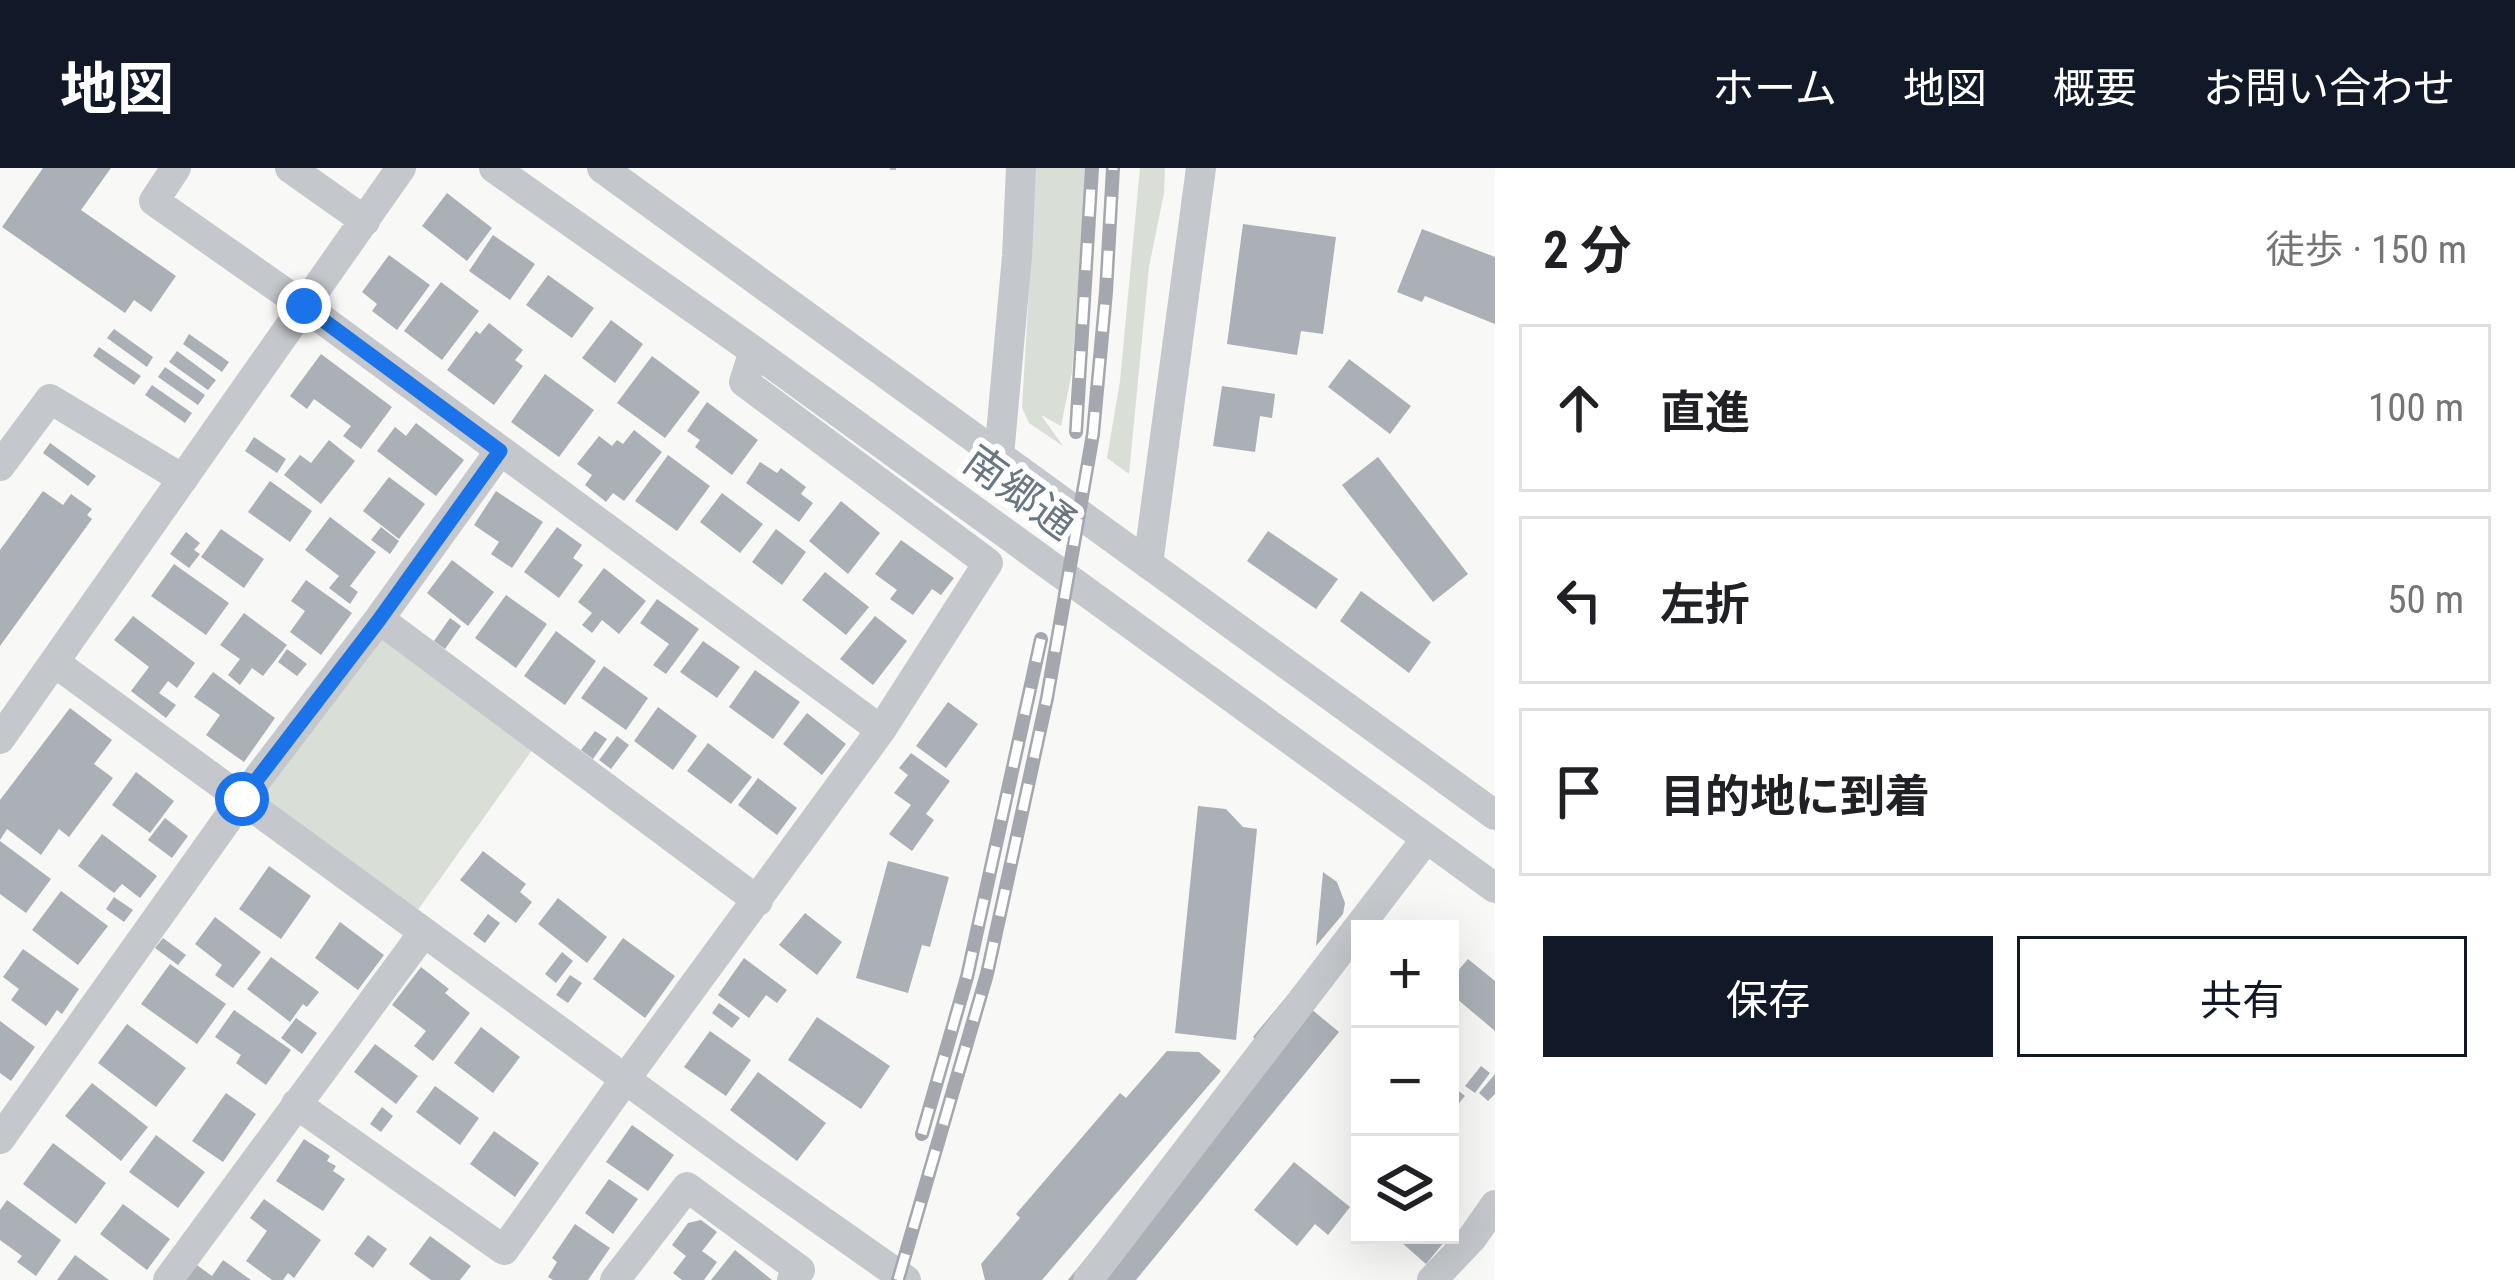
<!DOCTYPE html>
<html lang="ja">
<head>
<meta charset="utf-8">
<style>
	body { margin:0; font-family:"Roboto Condensed","Noto Sans JP",sans-serif; background:#f6f6f6; color:#202124 }
	.controls { position:absolute; right:36px; bottom:36px; display:grid; overflow:hidden; border-radius:0px; box-shadow:0 12px 48px #0002 }
	.controls button { width:108px; height:108px; display:grid; place-items:center; padding:0; border:0; border-bottom:3px solid #e0e0e0; background:#fff; color:#202124; font:60px sans-serif }
	.stop { position:absolute; width:36px; height:36px; margin:-27px; border:9px solid #1a73e8; border-radius:50%; background:#fff }
	.stop.end { background:#1a73e8; border-color:#fff; box-shadow:0 3px 12px #0008 }
	.list { margin:0; padding:0; list-style:none }
	h2 { display:flex; justify-content:space-between; align-items:center; height:156px; margin:0; padding:0 48px; font-size:51px }
	h2 small { font-size:39px; font-weight:400; color:#757577 }
	.list li { display:grid; grid-template-columns:78px 1fr auto; gap:36px; align-items:center; box-sizing:border-box; height:168px; margin:0 24px 24px; padding:0 24px; border:3px solid #e0e0e0; border-radius:0px }
	.list b { display:block; font-size:45px; white-space:nowrap }
	.list em { font-size:39px; font-style:normal; color:#757577 }
	.actions { display:flex; gap:24px; padding:36px 48px }
	.actions a { flex:1; padding:27px 0; border:3px solid #111827; border-radius:0px; text-align:center; font-size:42px; color:#111827 }
	.actions .main { background:#111827; color:#fff }
	.icon { flex:none; width:66px; height:66px; fill:none; stroke:currentColor; stroke-width:2; stroke-linecap:round; stroke-linejoin:round }
	.map { position:relative; flex:none; width:1495px; height:1112px; overflow:hidden }
	header { display:flex; align-items:center; gap:72px; box-sizing:border-box; height:168px; padding:0 60px; background:#111827; color:#fff }
	header strong { font-size:57px }
	nav { display:flex; gap:66px; margin-inline-start:auto; font-size:42px }
	main { display:flex }
	aside { flex:1; background:#fff }
	.map>svg:first-child { display:block }
	.green { fill:#d9dfd7 }
	.building { fill:#aab0b6 }
	.lines { fill:none; stroke-linecap:round; stroke-linejoin:round }
	.path { stroke:#bcbec1; stroke-width:6; stroke-dasharray:6 6; stroke-linecap:butt }
	.minor { stroke:#c4c7cb; stroke-width:30 }
	.rail-casing { stroke:#a4a8ae; stroke-width:14 }
	.rail { stroke:#fff; stroke-width:9; stroke-dasharray:27; stroke-linecap:butt }
	.route { stroke:#1a73e8; stroke-width:15 }
	.labels { text-anchor:middle; stroke-width:12; stroke-linejoin:round; paint-order:stroke }
	.street-label { font-size:42px; fill:#6a7684; stroke:#fff }
</style>
</head>
<body>
<header>
<strong>地図</strong>
<nav><a>ホーム</a><a>地図</a><a>概要</a><a>お問い合わせ</a></nav>
</header>
<main>
<div class="map">
<svg width="1495" height="1112" viewBox="0 0 1495 1112">
	<rect width="100%" height="100%" fill="#f8f8f6"/>
	<path class="green" d="M1036 0H1086L1072 204 1061 258 1041 247 1063 278 1029 255 1022 240Z
		M1140 0H1165L1164 25 1149 99 1129 306 1107 290 1120 213Z
		M379 451 540 571 410 753 242 631Z"/>
	<path class="building" d="M43 0H111L81 42 176 108 151 144 134 132 125 145 2 59Z
		M447 25 492 60 467 93 422 58Z
		M1243 56 1336 69 1323 166 1301 163 1297 187 1227 176Z
		M1422 61 1495 89V156L1425 128 1422 134 1397 124Z
		M493 67 535 96 510 132 469 103Z
		M389 87 430 117 397 162 372 143 377 136 362 124Z
		M548 107 594 140 572 170 526 137Z
		M441 114 479 143 442 192 404 163Z
		M611 152 643 176 615 215 582 190Z
		M489 155 523 182 515 192 523 198 494 237 447 202 476 163 480 166Z
		M114 161 153 189 147 199 107 170Z
		M189 166 229 194 222 204 183 176Z
		M99 179 141 208 134 217 93 188Z
		M177 183 216 212 208 222 169 194Z
		M321 186 392 239 361 281 343 268 351 258 314 231 307 241 290 228Z
		M652 188 700 224 665 270 617 235Z
		M1349 191 1411 238 1390 266 1328 219Z
		M165 199 205 227 198 237 158 209Z
		M545 206 594 242 559 289 511 254Z
		M152 217 192 245 185 255 145 227Z
		M1222 218 1275 226 1272 250 1260 248 1255 284 1213 278Z
		M707 234 758 272 732 307 695 279 700 272 687 263Z
		M416 255 464 292 436 328 377 283 395 259 406 268Z
		M634 262 662 284 624 333 613 325 606 334 585 317 592 307 577 296 599 268 612 278 617 272 623 276Z
		M254 269 286 291 277 305 245 283Z
		M329 272 355 293 321 336 284 307 300 287 311 295Z
		M50 275 96 308 88 318 43 285Z
		M668 287 710 318 677 363 635 333Z
		M1378 289 1468 406 1433 434 1342 317Z
		M760 294 777 305 781 300 806 319 801 326 813 335 799 354 746 315Z
		M389 309 425 336 399 371 363 343Z
		M270 313 312 343 290 374 248 344Z
		M43 323 63 337 71 326 92 341 87 347 92 351 0 478V382Z
		M496 323 543 354 512 400 491 386 499 374 474 357Z
		M722 325 763 356 740 385 700 354Z
		M841 333 880 365 848 406 809 373Z
		M330 349 376 384 350 418 358 424 350 436 329 420 339 408 305 382Z
		M381 359 399 373 390 386 371 372Z
		M557 359 582 377 573 390 583 397 559 430 524 404Z
		M221 361 264 391 244 420 201 389Z
		M776 361 806 384 782 417 752 394Z
		M1268 363 1338 411 1316 441 1247 393Z
		M186 364 200 375 194 382 200 386 189 400 170 386Z
		M901 372 954 410 941 427 932 421 913 447 890 431 897 422 875 406Z
		M452 392 494 424 468 458 427 425Z
		M174 396 229 435 206 467 151 428Z
		M604 400 646 433 619 466 602 452 592 465 582 457 592 445 578 434Z
		M825 404 869 439 846 467 802 432Z
		M306 412 352 445 321 487 290 464 305 443 291 433Z
		M1361 423 1431 474 1409 505 1340 453Z
		M506 427 547 456 516 500 475 470Z
		M657 431 699 461 666 506 653 497 669 476 640 455Z
		M244 445 287 477 263 508 252 500 240 517 228 507 240 491 220 477Z
		M133 448 195 495 177 520 168 513 159 525 176 537 166 550 131 523 149 499 114 472Z
		M875 448 907 473 873 517 840 491Z
		M450 450 461 458 445 481 434 473Z
		M556 463 596 493 565 537 524 508Z
		M703 473 740 499 717 530 680 504Z
		M287 481 307 496 297 508 278 494Z
		M604 498 648 530 626 562 581 530Z
		M755 502 800 534 773 571 729 539Z
		M213 504 275 550 244 594 206 567 220 547 194 529Z
		M948 534 978 556 946 600 916 578Z
		M658 539 697 568 673 602 634 573Z
		M70 540 112 572 94 596 113 610 69 669 59 661 41 687 7 661 0 672V632Z
		M807 545 846 576 822 607 783 576Z
		M595 563 607 571 593 591 581 582Z
		M617 568 629 577 611 601 599 592Z
		M708 575 752 609 731 636 687 603Z
		M911 585 950 613 926 646 934 652 912 683 889 666 911 637 894 625 908 607 899 600Z
		M136 604 174 633 150 665 112 637Z
		M758 610 797 640 777 667 738 637Z
		M1198 638 1226 641 1243 659 1257 661 1236 872 1175 865Z
		M165 650 188 668 172 690 148 672Z
		M102 666 157 708 140 730 122 716 114 725 78 698Z
		M0 673 51 711 26 745 0 726Z
		M483 683 526 716 520 724 532 734 516 755 460 712Z
		M888 693 949 709 930 779 922 777 908 825 856 810Z
		M269 698 311 728 281 771 239 741Z
		M1323 704 1337 714 1345 735 1343 746 1316 778Z
		M61 723 108 758 78 797 32 762Z
		M114 729 133 742 124 754 106 741Z
		M558 730 607 769 587 795 538 756Z
		M1365 734 1310 840 1339 864 1136 1112H1068L1261 876 1253 869Z
		M805 745 842 774 817 807 779 777Z
		M488 746 500 755 485 775 473 766Z
		M215 749 261 784 233 820 215 807 222 797 195 776Z
		M340 754 384 787 358 822 315 790Z
		M163 770 186 787 178 797 155 780Z
		M623 770 675 808 645 850 593 811Z
		M23 781 79 821 62 846 57 842 46 858 11 832 19 821 3 809Z
		M562 784 573 793 556 815 545 806Z
		M271 789 319 824 307 839 303 836 290 854 247 821Z
		M744 790 787 822 777 835 766 827 749 850 718 827Z
		M1468 791 1495 813V863L1450 825V812Z
		M170 796 226 836 197 876 141 836Z
		M421 799 449 821 445 825 470 845 433 893 414 878 426 863 392 837Z
		M570 807 582 815 568 835 556 827Z
		M719 835 740 850 732 860 712 845Z
		M234 842 291 882 266 917 236 895 241 887 215 869Z
		M817 849 890 898 861 941 788 892Z
		M296 850 317 865 302 886 281 870Z
		M0 853 35 879 11 913 0 905Z
		M127 856 186 900 156 939 98 895Z
		M481 859 520 889 493 925 454 895Z
		M710 863 751 892 726 928 684 899Z
		M375 876 418 908 396 936 354 904Z
		M1167 883 1199 884 1221 903 1042 1112H985L981 1096 1020 1050 1016 1046 1120 925 1126 930Z
		M1481 898 1490 905 1475 925 1465 918Z
		M758 904 826 955 797 993 730 942Z
		M1495 906V926L1488 933 1479 925Z
		M92 915 148 959 121 993 65 948Z
		M1450 916 1465 928 1450 946Z
		M435 918 479 950 460 977 416 944Z
		M226 925 256 946 223 994 192 973Z
		M382 939 393 948 381 964 370 956Z
		M632 957 674 987 648 1023 606 994Z
		M494 963 539 995 515 1029 470 996Z
		M156 967 205 1004 178 1040 129 1004Z
		M304 971 330 988 327 993 336 998 333 1003 345 1011 323 1043 276 1013Z
		M53 975 106 1015 76 1056 23 1016Z
		M1294 994 1350 1039 1328 1067 1315 1056 1297 1078 1254 1042Z
		M609 1011 638 1031 613 1066 585 1045Z
		M264 1031 321 1072 294 1110 288 1105 283 1112H272L246 1093 267 1063 250 1050Z
		M7 1032 61 1072 36 1108 17 1094 22 1088 0 1072V1042Z
		M123 1036 170 1071 147 1102 100 1066Z
		M701 1052 717 1064 702 1083 717 1094 704 1112H682L673 1105 686 1088 672 1077 688 1055Z
		M575 1056 610 1080 588 1112H553L548 1109 557 1094 552 1090Z
		M368 1067 387 1081 373 1100 354 1086Z
		M1407 1067H1450L1426 1096 1401 1074Z
		M430 1068 471 1098 460 1112H431L409 1096Z
		M735 1082 772 1112H711Z
		M75 1087 109 1112H57Z
		M223 1092 251 1112H182L194 1095 212 1108Z"/>
	<g class="lines">
		<path class="path" d="M893 0V2"/>
		<path class="minor" d="M176 0 154 33 304 138 881 562
			M290 0 365 53
			M494 0 754 183 1495 720
			M602 0 1495 647
			M999 288 1017 88 1021 0
			M0 298 50 231 183 311
			M1148 396 1201 0
			M379 451 758 733
			M54 494 751 1003 906 1112
			M0 571 401 0
			M296 936 504 1082 626 910 881 562 988 395 744 214 754 183
			M0 971 242 631 379 451 500 283
			M168 1112 424 764
			M615 1112 687 1019 800 1102 792 1112
			M1088 1112 1426 671
			M1432 1112 1472 1070 1495 1037"/>
		<defs>
			<path id="rail" d="M1076 264 1092 0
				M922 966 967 809 1041 471
				M898 1112 987 806 1047 530 1093 266 1106 124 1113 0"/>
		</defs>
		<use href="#rail" class="rail-casing"/>
		<use href="#rail" class="rail"/>
	</g>
	<g class="lines">
		<path class="route" d="M242 631 379 452 500 283 304 138"/>
	</g>
	<g class="labels">
		<g class="street-label">
			<text transform="translate(1020 324) rotate(36)" y="15">南郷通</text>
		</g>
	</g>
</svg>
<div class="controls">
<button>+</button>
<button>−</button>
<button><svg class="icon" aria-label="layers" viewBox="0 0 24 24"><path d="M12 4l9 5-9 5-9-5zM3 14l9 5 9-5"/></svg></button>
</div>
<div class="stop" style="left:242px;top:631px"></div>
<div class="stop end" style="left:304px;top:138px"></div>
</div>
<aside>
<h2>2 分<small>徒歩 · 150 m</small></h2>
<ul class="list">
<li><svg class="icon" aria-label="ahead" viewBox="0 0 24 24"><path d="M12 20V5M6 11l6-6 6 6"/></svg><div><b>直進</b></div><em>100 m</em></li>
<li><svg class="icon" aria-label="left" viewBox="0 0 24 24"><path d="M17 20v-9H6M10 6l-5 5 5 5"/></svg><div><b>左折</b></div><em>50 m</em></li>
<li><svg class="icon" aria-label="arrive" viewBox="0 0 24 24"><path d="M6 21V4h12l-3 4 3 4H6"/></svg><div><b>目的地に到着</b></div></li>
</ul>
<div class="actions"><a class="main">保存</a><a>共有</a></div>
</aside>
</main>
</body>
</html>
